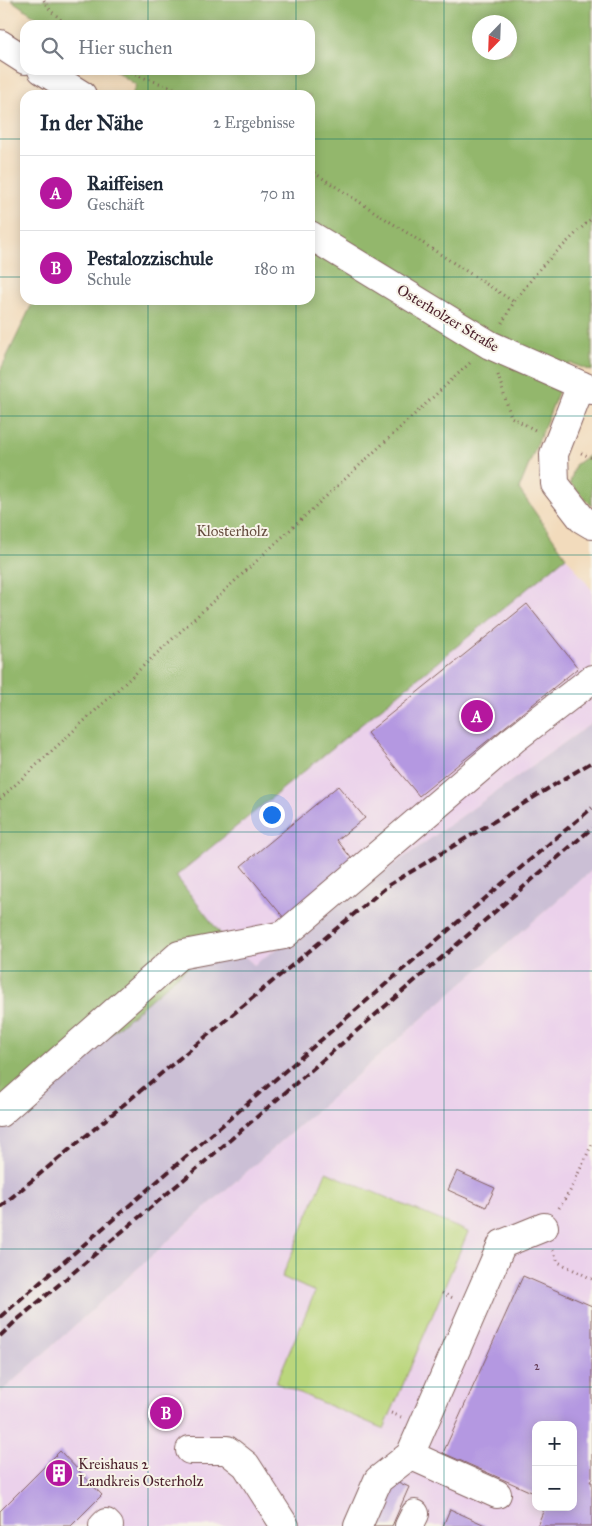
<!DOCTYPE html>
<html lang="de">
<head>
<meta charset="utf-8">
<style>
	body { margin:0; font-family:"IM FELL Great Primer",serif; background:#f2f2f3; color:#1f2937 }
	.controls { position:absolute; right:15px; bottom:15px; display:grid; overflow:hidden; border-radius:10px; box-shadow:0 2px 12px #0003 }
	.controls button { width:45px; height:45px; display:grid; place-items:center; padding:0; border:0; border-bottom:1px solid #e0e1e3; background:#fff; color:#1f2937; font:25px sans-serif }
	.compass { position:absolute; left:472px; top:15px; width:45px; height:45px; border-radius:50%; background:#fff; box-shadow:0 2px 12px #0003; rotate:203deg }
	.you { position:absolute; left:271px; top:814px; width:18px; height:18px; margin:-12px; border:4px solid #fff; border-radius:50%; background:#1a73e8; box-shadow:0 0 0 8px #1a73e833 }
	.badge { display:grid; place-items:center; width:32px; height:32px; border-radius:50%; background:#b5179e; color:#fff; font-size:16px; font-weight:700 }
	.pin { position:absolute; translate:-50% -50%; border:2px solid #fff; box-shadow:0 1px 5px #0006 }
	.list { margin:0; padding:0; list-style:none }
	h2 { display:flex; justify-content:space-between; align-items:center; height:65px; margin:0; padding:0 20px; font-size:21px }
	h2 small { font-size:16px; font-weight:400; color:#747a83 }
	.list li { display:grid; grid-template-columns:32px 1fr auto; gap:15px; align-items:center; box-sizing:border-box; height:75px; padding:0 20px; border-top:1px solid #e0e1e3 }
	.list b { display:block; font-size:19px; white-space:nowrap }
	.list p { margin:0; font-size:16px; white-space:nowrap; color:#747a83 }
	.list em { font-size:16px; font-style:normal; color:#747a83 }
	.icon { flex:none; width:28px; height:28px; fill:none; stroke:currentColor; stroke-width:2; stroke-linecap:round; stroke-linejoin:round }
	.map { position:relative; flex:none; width:592px; height:1526px; overflow:hidden }
	.search { position:absolute; background:#fff; box-shadow:0 2px 12px #0003; left:20px; top:20px; width:295px; height:55px; display:flex; align-items:center; gap:12px; box-sizing:border-box; padding:0 18px; border-radius:15px; color:#747a83; font-size:19px }
	.panel { position:absolute; background:#fff; box-shadow:0 2px 12px #0003; left:20px; top:90px; width:295px; height:215px; border-radius:15px }
	.map>svg:first-child { display:block }
	.built { fill:#ebd1eb; fill-rule:evenodd }
	.industrial { fill:#cbbfd5 }
	.green { fill:#bad67c; stroke:#827a54 }
	.forest { fill:#93b76c; stroke:#6e6b4c; fill-rule:evenodd }
	.building { fill:#b498e1 }
	.lines { fill:none; stroke-linecap:round; stroke-linejoin:round }
	.minor-casing { stroke:#85615e; stroke-width:30 }
	.path { stroke:#85615e; stroke-width:3; stroke-dasharray:1 4; stroke-linecap:butt }
	.minor { stroke:#fff; stroke-width:28 }
	.rail { stroke:#4a1f2b; stroke-width:4; stroke-dasharray:8 4; stroke-linecap:butt }
	.grid { fill:none; stroke:#0f766e; stroke-width:1; stroke-opacity:0.55 }
	.labels { text-anchor:middle; stroke-width:4; stroke-linejoin:round; paint-order:stroke }
	.number-label { font-size:12px; fill:#643d58 }
	.street-label { font-size:15px; fill:#4a1f2b; stroke:#f7f3e8 }
	.park-label { font-size:15px; fill:#664d3f; stroke:#f7f3e8 }
	.poi-label { font-size:15px; fill:#4a1f2b; stroke:#f7f3e8; text-anchor:start }
</style>
</head>
<body>
<div class="map">
<svg width="592" height="1526" viewBox="0 0 592 1526">
	<rect width="100%" height="100%" fill="#f7f3e8"/>
	<filter id="ink" filterUnits="userSpaceOnUse"><feTurbulence type="fractalNoise" baseFrequency=".02" numOctaves="2"/><feDisplacementMap in="SourceGraphic" scale="10" xChannelSelector="R" yChannelSelector="G"/><feConvolveMatrix kernelMatrix="1 2 1 2 8 2 1 2 1" color-interpolation-filters="sRGB"/></filter>
	<filter id="wash" filterUnits="userSpaceOnUse"><feTurbulence type="fractalNoise" baseFrequency=".0096" numOctaves="4" result="noise"/><feDisplacementMap in="SourceGraphic" scale="20" xChannelSelector="R" yChannelSelector="G"/><feGaussianBlur stdDeviation="1.12" result="paint"/><feColorMatrix in="noise" values="0 0 0 0 0 0 0 0 0 0 0 0 0 0 0 0 0 1.4 0 .05"/><feComposite in="paint" operator="in"/></filter>
	<g filter="url(#wash)">
		<rect width="100%" height="100%" fill="#f2dbbc"/>
		<path class="built" d="M566 557 592 590V723L254 965 223 937 176 876Z
			M592 870V1526H0V1393L190 1221ZM536 1425H573V1507H536Z"/>
		<path class="industrial" d="M592 723V870L190 1221 0 1393V1129L223 937 254 965Z"/>
		<path class="green" d="M326 1172 468 1232 384 1429 276 1383 315 1292 282 1277Z"/>
		<path class="forest" d="M11 0H592V371L570 363 519 489 566 557 176 876 223 937 0 1129V371L34 300H310V95H132L136 85 114 70H310V25H48ZM480 22H510V52H480Z
			M592 453V506L570 483 575 465Z"/>
		<g id="blocks">
			<path class="building" d="M527 604 578 668 419 796 367 733Z
				M338 786 365 818 337 840 359 868 290 925 241 866Z
				M457 1171 495 1188 486 1207 448 1190Z
				M523 1276 592 1306V1478L590 1482H592V1526H537L545 1507H573V1425H536V1494L443 1453Z
				M60 1451 102 1495 71 1526H0V1511Z
				M389 1478 409 1487 392 1526H374L368 1523Z
				M450 1509 487 1526H443Z"/>
		</g>
	</g>
	<g filter="url(#ink)">
		<use href="#blocks" fill-opacity="0" stroke="#85615e" stroke-width="1"/>
		<g class="lines">
			<defs>
				<path id="minor" d="M0 44 25 60
					M42 70 82 95
					M310 235 490 345 592 390
					M581 385 554 454 555 484 582 519 592 525
					M0 1113 179 955 284 935 513 740 592 679
					M190 1450H227L246 1465 285 1526
					M410 1455 497 1494
					M103 1526 106 1523 109 1526
					M358 1526 378 1480 410 1455 502 1244 544 1227
					M409 1526 415 1514"/>
			</defs>
			<use href="#minor" class="minor-casing"/>
			<path class="path" d="M44 0 51 11 67 25
				M121 70 194 95
				M310 170 514 302
				M502 323 514 302 541 267 592 218
				M498 375 511 417 537 431
				M581 453 592 458
				M0 799 472 361
				M559 1208 570 1191 592 1144
				M553 1250 558 1262 592 1279
				M442 1293 453 1298
				M391 1413 401 1417"/>
			<use href="#minor" class="minor"/>
			<path class="rail" d="M0 1207 389 885 592 762
				M0 1317 525 864 592 808
				M0 1336 17 1320 201 1165 592 828"/>
		</g>
	</g>
	<path class="grid" d="M148 0V25M296 0V25M444 0V1526M148 70V95M296 70V95M0 139H25M310 139H592M0 277H25M310 277H592M148 300V1526M296 300V1526M0 416H592M0 555H592M0 694H592M0 832H592M0 971H592M0 1110H592M0 1249H592M0 1387H592"/>
	<defs>
		<symbol id="building-disc" viewBox="-11 -11 22 22"><circle r="9.5" fill="#b5179e" stroke="#f7f3e8"/><path d="M-4-6H4V6H1V3H-1V6H-4ZM-2.5-4.3h1.7v1.8h-1.7ZM.8-4.3h1.7v1.8H.8ZM-2.5-1h1.7V.8h-1.7ZM.8-1h1.7V.8H.8Z" fill="#fff"/></symbol>
	</defs>
	<g fill-rule="evenodd">
		<use href="#building-disc" x="43" y="1457" width="32" height="32"/>
	</g>
	<g class="labels">
		<g class="number-label">
			<text x="537" y="1370">2</text>
		</g>
		<g class="street-label">
			<text transform="translate(448 318) rotate(31)" y="5">Osterholzer Straße</text>
		</g>
		<g class="park-label">
			<text x="232" y="536">Klosterholz</text>
		</g>
		<g class="poi-label">
			<text x="78" y="1469">Kreishaus 2<tspan x="78" dy="17">Landkreis Osterholz</tspan></text>
		</g>
	</g>
</svg>
<div class="controls">
<button>+</button>
<button>−</button>
</div>
<svg class="compass" viewBox="-18 -18 36 36"><path d="M0-13l5 13h-10z" fill="#e53935"/><path d="M0 13l5-13h-10z" fill="#747a83"/></svg>
<div class="you"></div>
<div class="pin badge" style="left:477px;top:716px">A</div>
<div class="pin badge" style="left:166px;top:1413px">B</div>
<div class="search"><svg class="icon" aria-label="search" viewBox="0 0 24 24"><circle cx="10" cy="10" r="6"/><path d="M15 15l6 6"/></svg>Hier suchen</div>
<section class="panel">
<h2>In der Nähe<small>2 Ergebnisse</small></h2>
<ul class="list">
<li><span class="badge">A</span><div><b>Raiffeisen</b><p>Geschäft</p></div><em>70 m</em></li>
<li><span class="badge">B</span><div><b>Pestalozzischule</b><p>Schule</p></div><em>180 m</em></li>
</ul>
</section>
</div>
</body>
</html>
